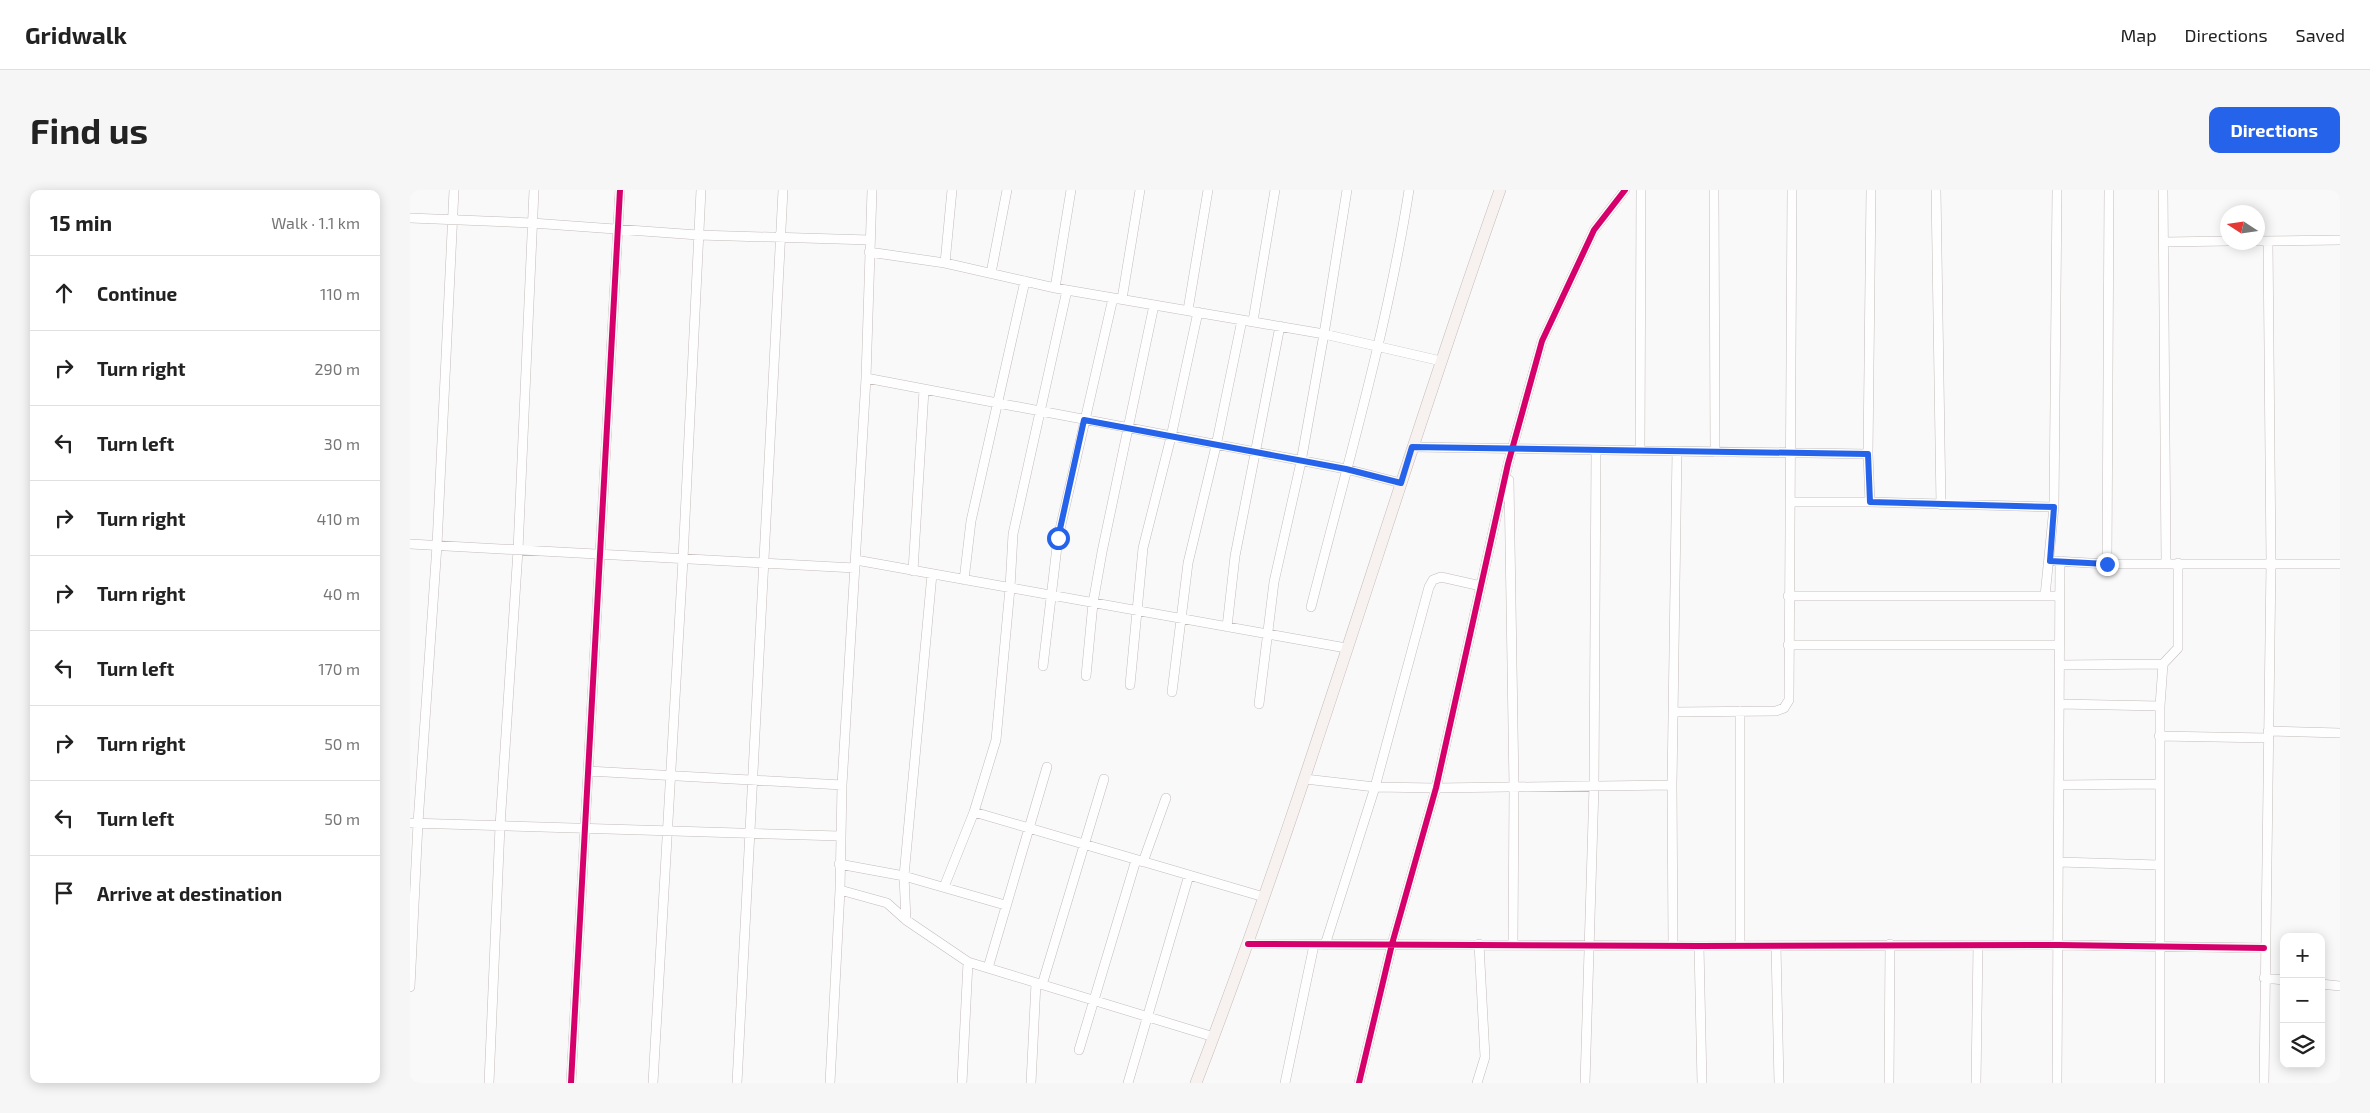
<!DOCTYPE html>
<html lang="en">
<head>
<meta charset="utf-8">
<style>
	body { margin:0; font-family:"Exo 2",sans-serif; background:#f6f6f6; color:#222 }
	.controls { position:absolute; right:15px; bottom:15px; display:grid; overflow:hidden; border-radius:10px; box-shadow:0 2px 12px #0003 }
	.controls button { width:45px; height:45px; display:grid; place-items:center; padding:0; border:0; border-bottom:1px solid #e0e0e0; background:#fff; color:#222; font:25px sans-serif }
	.compass { position:absolute; left:1810px; top:15px; width:45px; height:45px; border-radius:50%; background:#fff; box-shadow:0 2px 12px #0003; rotate:282deg }
	.stop { position:absolute; width:15px; height:15px; margin:-11px; border:4px solid #2563eb; border-radius:50%; background:#fff }
	.stop.end { background:#2563eb; border-color:#fff; box-shadow:0 1px 5px #0008 }
	.list { margin:0; padding:0; list-style:none }
	h2 { display:flex; justify-content:space-between; align-items:center; height:65px; margin:0; padding:0 20px; font-size:21px }
	h2 small { font-size:16px; font-weight:400; color:#767676 }
	.list li { display:grid; grid-template-columns:32px 1fr auto; gap:15px; align-items:center; box-sizing:border-box; height:75px; padding:0 20px; border-top:1px solid #e0e0e0 }
	.list b { display:block; font-size:19px; white-space:nowrap }
	.list em { font-size:16px; font-style:normal; color:#767676 }
	.icon { flex:none; width:28px; height:28px; fill:none; stroke:currentColor; stroke-width:2; stroke-linecap:round; stroke-linejoin:round }
	.map { position:relative; flex:none; width:1930px; height:893px; overflow:hidden; border-radius:10px }
	header { display:flex; align-items:center; gap:30px; box-sizing:border-box; height:70px; padding:0 25px; background:#fff; border-bottom:1px solid #e0e0e0 }
	header strong { font-size:24px }
	nav { display:flex; gap:28px; margin-inline-start:auto; font-size:18px }
	.intro { display:flex; align-items:center; justify-content:space-between; box-sizing:border-box; height:120px; padding:0 30px }
	h1 { margin:0; font-size:35px }
	.button { padding:12px 22px; border-radius:10px; background:#2563eb; color:#fff; font-size:18px; font-weight:700 }
	main { display:flex; gap:30px; padding:0 30px }
	aside { flex:1; background:#fff; border-radius:10px; box-shadow:0 2px 12px #0003 }
	.map>svg:first-child { display:block }
	.lines { fill:none; stroke-linecap:round; stroke-linejoin:round }
	.minor-casing { stroke:#c4bcbb; stroke-width:10 }
	.major-casing { stroke:#c6bbb9; stroke-width:12 }
	.minor { stroke:#fefefe; stroke-width:9 }
	.major { stroke:#f7f1f0; stroke-width:11 }
	.cycleway-casing { stroke:#f9f9f9; stroke-width:9 }
	.cycleway { stroke:#d6006c; stroke-width:6 }
	.route { stroke:#2563eb; stroke-width:6 }
</style>
</head>
<body>
<header>
<strong>Gridwalk</strong>
<nav><a>Map</a><a>Directions</a><a>Saved</a></nav>
</header>
<div class="intro"><h1>Find us</h1><a class="button">Directions</a></div>
<main>
<aside>
<h2>15 min<small>Walk · 1.1 km</small></h2>
<ul class="list">
<li><svg class="icon" aria-label="ahead" viewBox="0 0 24 24"><path d="M12 20V5M6 11l6-6 6 6"/></svg><div><b>Continue</b></div><em>110 m</em></li>
<li><svg class="icon" aria-label="right" viewBox="0 0 24 24"><path d="M7 20v-9h11M14 6l5 5-5 5"/></svg><div><b>Turn right</b></div><em>290 m</em></li>
<li><svg class="icon" aria-label="left" viewBox="0 0 24 24"><path d="M17 20v-9H6M10 6l-5 5 5 5"/></svg><div><b>Turn left</b></div><em>30 m</em></li>
<li><svg class="icon" aria-label="right" viewBox="0 0 24 24"><path d="M7 20v-9h11M14 6l5 5-5 5"/></svg><div><b>Turn right</b></div><em>410 m</em></li>
<li><svg class="icon" aria-label="right" viewBox="0 0 24 24"><path d="M7 20v-9h11M14 6l5 5-5 5"/></svg><div><b>Turn right</b></div><em>40 m</em></li>
<li><svg class="icon" aria-label="left" viewBox="0 0 24 24"><path d="M17 20v-9H6M10 6l-5 5 5 5"/></svg><div><b>Turn left</b></div><em>170 m</em></li>
<li><svg class="icon" aria-label="right" viewBox="0 0 24 24"><path d="M7 20v-9h11M14 6l5 5-5 5"/></svg><div><b>Turn right</b></div><em>50 m</em></li>
<li><svg class="icon" aria-label="left" viewBox="0 0 24 24"><path d="M17 20v-9H6M10 6l-5 5 5 5"/></svg><div><b>Turn left</b></div><em>50 m</em></li>
<li><svg class="icon" aria-label="arrive" viewBox="0 0 24 24"><path d="M6 21V4h12l-3 4 3 4H6"/></svg><div><b>Arrive at destination</b></div></li>
</ul>
</aside>
<div class="map">
<svg width="1930" height="893" viewBox="0 0 1930 893">
	<rect width="100%" height="100%" fill="#f9f9f9"/>
	<g class="lines">
		<defs>
			<path id="minor" d="M1304 0 1305 262
				M1526 0 1531 315
				M1753 0 1756 372
				M0 28 122 33 288 45 460 50
				M1848 51 1930 50
				M1754 52 1818 51
				M459 62 535 73 645 98 914 144 1031 171
				M535 73 542 0
				M581 83 597 0
				M645 98 661 0
				M712 109 730 0
				M778 120 798 0
				M843 131 865 0
				M456 188 936 279 991 293
				M1003 257 1458 264
				M1230 261 1231 0
				M1099 290 1104 597 1103 754
				M1380 312H1460L1644 317
				M1460 312 1458 264 1461 0
				M0 354 445 378
				M446 370 936 458
				M1645 371 1697 374H1930
				M1697 374 1699 0
				M503 381 514 200
				M554 390 561 331 615 91
				M1378 406H1650
				M1635 406 1644 317 1647 0
				M901 417C936 279 977 141 999 0
				M817 437 825 366 870 136
				M1378 455H1649
				M1649 475 1753 474
				M633 476 648 348 703 108
				M676 486 683 413 692 362 744 115
				M720 495 733 358 761 247 788 122
				M762 502 778 373 806 256 832 130
				M849 514 864 392 891 272 914 144 937 0
				M1650 514 1750 516
				M1264 522 1366 521 1374 518 1379 510 1382 0
				M1858 541 1930 543
				M1749 546 1858 548
				M178 581 432 595
				M895 589 965 597 1026 598 1262 595
				M1649 595 1748 594
				M564 622 854 707
				M0 633 430 646
				M733 672 756 608
				M1649 672 1749 675
				M429 674 494 686 595 715
				M534 697 564 622 586 550 600 398 603 344 657 100
				M430 700 477 713 496 730 558 772 804 847
				M496 730 494 686 522 384
				M838 754 1289 756 1649 755 1854 758
				M915 755 965 597 1019 397 1023 390 1031 387 1071 396
				M1263 756 1262 595 1267 261
				M1289 756 1292 893
				M1330 756V521
				M1366 756 1369 893
				M578 778 637 577
				M1854 788 1874 790
				M1911 794 1930 796
				M632 795 694 589
				M0 797 8 633 27 355 44 0
				M669 860 726 670
				M79 893 90 636 108 360 124 0
				M161 893 210 0
				M243 893 273 369 291 0
				M327 893 373 0
				M420 893 430 700 432 595 456 188 462 0
				M552 893 558 772
				M621 893 626 793
				M718 893 779 685
				M875 893 904 755
				M949 893 982 754 1026 598 1098 274 1132 151 1184 40 1215 0
				M1067 893 1075 867 1069 754
				M1175 893 1184 596 1186 260
				M1479 893 1480 754
				M1566 893 1568 755
				M1647 893 1650 371
				M1750 893V516L1753 474 1768 458V373
				M1854 893 1861 373 1858 51"/>
			<path id="major" d="M786 893C899 599 985 296 1090 0"/>
		</defs>
		<use href="#minor" class="minor-casing"/>
		<use href="#major" class="major-casing"/>
		<use href="#minor" class="minor"/>
		<use href="#major" class="major"/>
		<defs>
			<path id="cycleway" d="M838 754 1289 756 1649 755 1854 758
				M161 893 210 0
				M949 893 982 754 1026 598 1098 274 1132 151 1184 40 1215 0"/>
		</defs>
		<use href="#cycleway" class="cycleway-casing"/>
		<use href="#cycleway" class="cycleway"/>
	</g>
	<g class="lines">
		<path class="route" d="M648 348 674 230 936 279 991 293 1002 257 1458 264 1460 312 1644 317 1640 371 1697 374"/>
	</g>
</svg>
<div class="controls">
<button>+</button>
<button>−</button>
<button><svg class="icon" aria-label="layers" viewBox="0 0 24 24"><path d="M12 4l9 5-9 5-9-5zM3 14l9 5 9-5"/></svg></button>
</div>
<svg class="compass" viewBox="-18 -18 36 36"><path d="M0-13l5 13h-10z" fill="#e53935"/><path d="M0 13l5-13h-10z" fill="#767676"/></svg>
<div class="stop" style="left:648px;top:348px"></div>
<div class="stop end" style="left:1697px;top:374px"></div>
</div>
</main>
</body>
</html>
